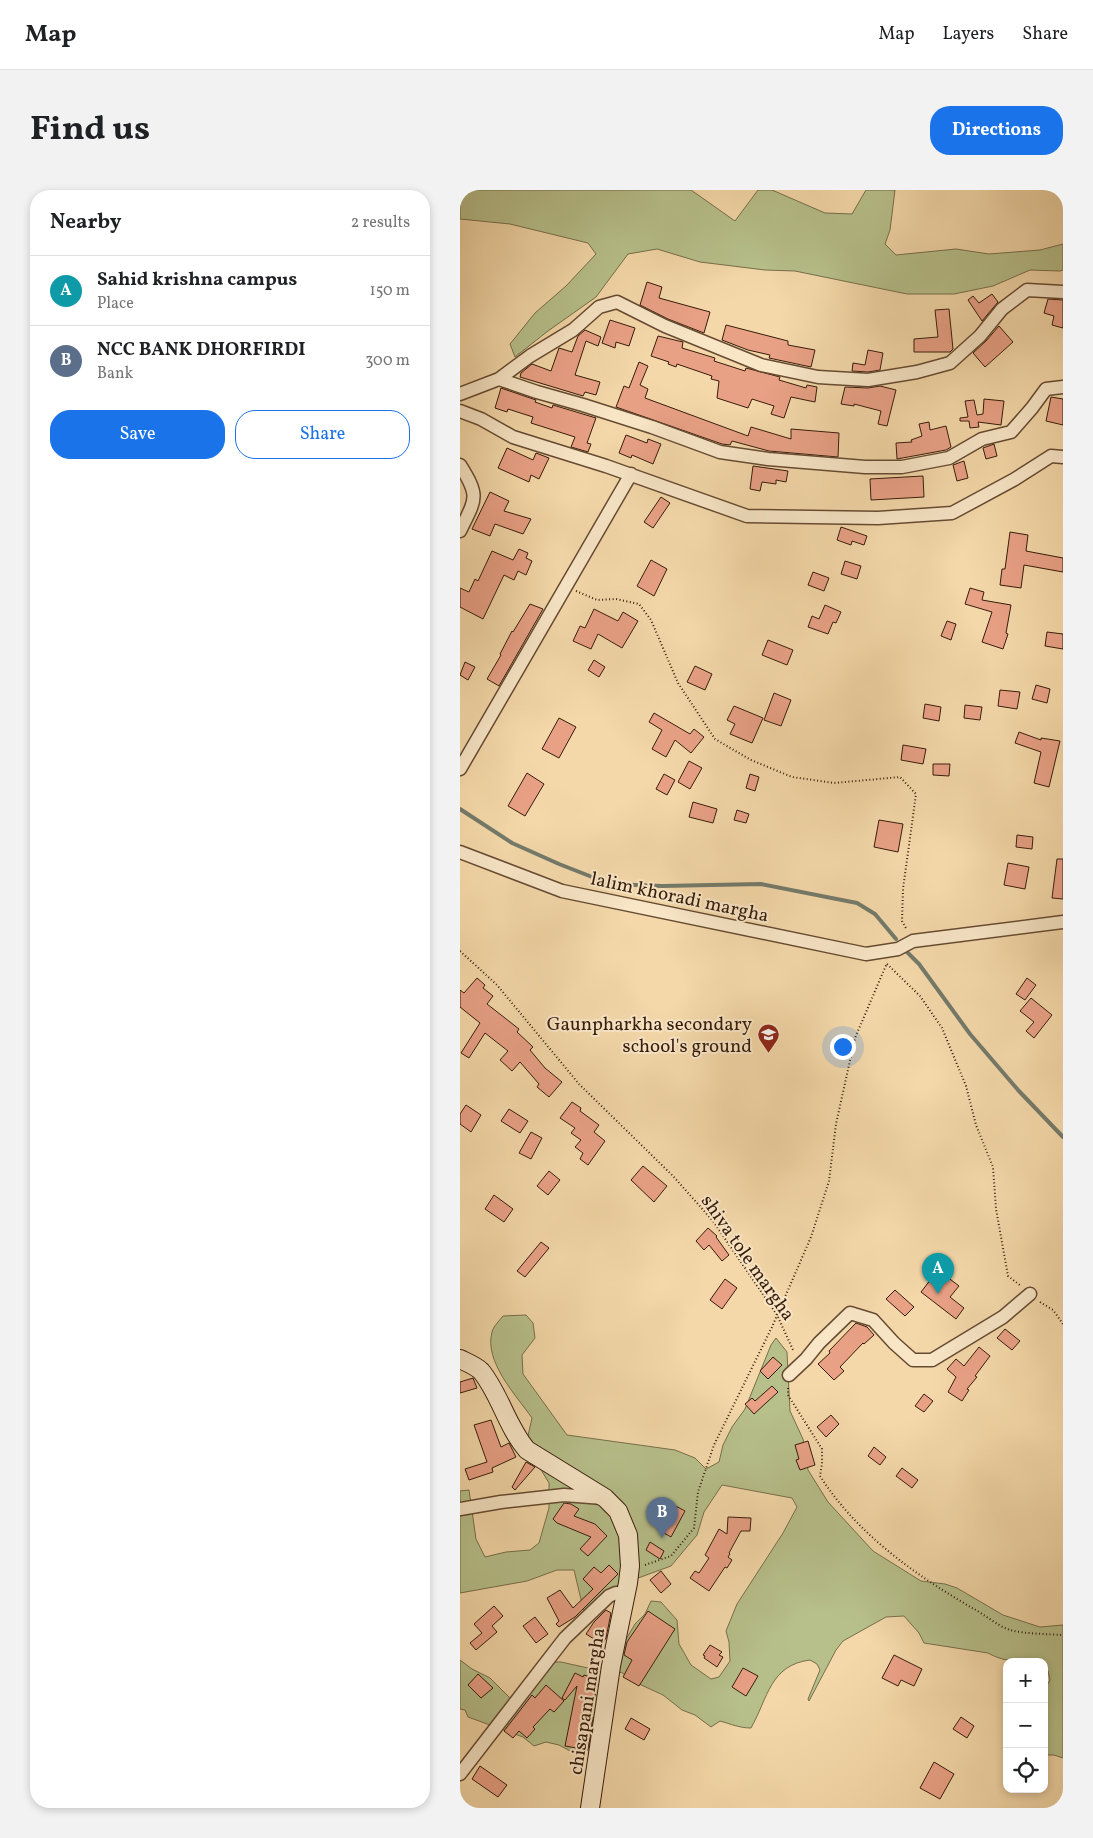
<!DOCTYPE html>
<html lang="en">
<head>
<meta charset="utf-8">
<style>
	body { margin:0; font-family:Vollkorn,serif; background:#f2f2f2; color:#202124 }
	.controls { position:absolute; right:15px; bottom:15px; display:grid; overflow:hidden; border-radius:10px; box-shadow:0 2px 8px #0003 }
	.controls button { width:45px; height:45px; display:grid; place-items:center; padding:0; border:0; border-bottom:1px solid #e0e0e0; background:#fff; color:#202124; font:25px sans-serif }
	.you { position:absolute; left:382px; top:856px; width:18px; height:18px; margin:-12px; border:4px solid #fff; border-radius:50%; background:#1a73e8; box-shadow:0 0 0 8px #1a73e833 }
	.badge { display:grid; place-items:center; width:32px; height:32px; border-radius:50%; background:#1a73e8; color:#fff; font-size:16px; font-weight:700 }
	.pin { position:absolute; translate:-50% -41px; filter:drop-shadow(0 1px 2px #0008) }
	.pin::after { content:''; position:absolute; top:26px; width:18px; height:15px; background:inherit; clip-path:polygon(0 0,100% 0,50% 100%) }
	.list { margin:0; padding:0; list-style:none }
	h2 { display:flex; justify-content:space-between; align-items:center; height:65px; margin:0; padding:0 20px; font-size:21px }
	h2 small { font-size:16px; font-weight:400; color:#757577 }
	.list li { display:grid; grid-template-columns:32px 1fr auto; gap:15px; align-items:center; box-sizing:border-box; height:70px; padding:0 20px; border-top:1px solid #e0e0e0 }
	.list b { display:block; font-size:19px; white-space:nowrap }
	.list p { margin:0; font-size:16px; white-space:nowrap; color:#757577 }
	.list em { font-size:16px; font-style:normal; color:#757577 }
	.actions { display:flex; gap:10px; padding:15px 20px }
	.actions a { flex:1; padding:11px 0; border:1px solid #1a73e8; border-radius:20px; text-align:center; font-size:18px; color:#1a73e8 }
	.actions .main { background:#1a73e8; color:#fff }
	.icon { flex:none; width:28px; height:28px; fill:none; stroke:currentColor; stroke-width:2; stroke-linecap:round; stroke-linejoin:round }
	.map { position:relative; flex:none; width:603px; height:1618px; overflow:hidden; border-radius:20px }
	header { display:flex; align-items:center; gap:30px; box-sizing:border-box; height:70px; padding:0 25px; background:#fff; border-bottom:1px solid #e0e0e0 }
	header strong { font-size:24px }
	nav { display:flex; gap:28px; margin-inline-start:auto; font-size:18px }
	.intro { display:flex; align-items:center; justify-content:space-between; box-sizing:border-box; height:120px; padding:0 30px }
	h1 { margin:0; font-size:35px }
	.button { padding:12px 22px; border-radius:20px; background:#1a73e8; color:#fff; font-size:18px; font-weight:700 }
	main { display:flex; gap:30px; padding:0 30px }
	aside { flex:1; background:#fff; border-radius:20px; box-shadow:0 2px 8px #0003 }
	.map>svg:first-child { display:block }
	.green { fill:#b7c08b; stroke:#776e4b }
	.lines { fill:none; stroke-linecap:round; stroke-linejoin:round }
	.stream { stroke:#747a6b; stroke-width:4 }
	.building { fill:#e9a186; stroke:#371c0b }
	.street-casing { stroke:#664b32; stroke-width:15 }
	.secondary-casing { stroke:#371c0b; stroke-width:20 }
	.path { stroke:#371c0b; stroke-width:2; stroke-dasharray:1 2.5; stroke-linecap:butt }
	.street { stroke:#f8e6c7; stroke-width:12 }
	.secondary { stroke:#f8e6c7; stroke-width:18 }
	.labels { text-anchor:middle; stroke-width:4; stroke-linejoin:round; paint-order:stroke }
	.street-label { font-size:19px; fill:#371c0b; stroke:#f8e6c7 }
	.poi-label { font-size:19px; fill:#371c0b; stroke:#f8e6c7; text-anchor:end }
</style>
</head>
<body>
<header>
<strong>Map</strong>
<nav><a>Map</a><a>Layers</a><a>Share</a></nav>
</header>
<div class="intro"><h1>Find us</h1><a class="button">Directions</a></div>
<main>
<aside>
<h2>Nearby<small>2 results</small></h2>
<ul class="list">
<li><span class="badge" style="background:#0f9aa8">A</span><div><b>Sahid krishna campus</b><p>Place</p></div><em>150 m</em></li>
<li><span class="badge" style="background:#5c6f8a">B</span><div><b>NCC BANK DHORFIRDI</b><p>Bank</p></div><em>300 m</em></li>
</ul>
<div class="actions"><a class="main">Save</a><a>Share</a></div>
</aside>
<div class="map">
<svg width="603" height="1618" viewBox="0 0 603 1618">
	<rect width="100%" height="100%" fill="#f4d8a9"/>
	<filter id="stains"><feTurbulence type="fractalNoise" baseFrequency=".004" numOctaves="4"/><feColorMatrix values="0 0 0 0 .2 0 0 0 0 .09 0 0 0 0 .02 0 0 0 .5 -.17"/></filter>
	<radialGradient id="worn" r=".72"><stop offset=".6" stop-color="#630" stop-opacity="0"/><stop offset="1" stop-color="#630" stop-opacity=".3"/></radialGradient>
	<path class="green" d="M0 0H231L275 31 298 0H312L365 23 392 24 406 0H435L430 40 425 54 436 65 496 59 529 64 580 60 603 54V80L600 81 570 80 533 96 494 104H447L335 81 305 80 240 72 197 59 168 64 136 107 88 141 55 167 50 154 75 123 106 96 136 64 128 53 50 34 0 29Z
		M66 1125 73 1133 75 1148 62 1165 63 1184 107 1245 215 1260 235 1268 246 1279 259 1272 263 1255 272 1237 285 1219 311 1155 316 1148 327 1162 330 1221 343 1249 348 1280 368 1312 413 1361 461 1391 485 1394 497 1398 543 1425 580 1437 603 1435V1568L594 1565H584V1501L590 1490 588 1481 584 1480V1472C564 1472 545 1473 528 1463L464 1453 459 1443 444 1426 426 1427 383 1451 376 1460 349 1511 348 1509 360 1480 357 1474 350 1470C310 1475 308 1508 291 1538 279 1538 271 1534 260 1531L251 1537 235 1525 222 1520 203 1505 177 1493 161 1482 148 1495 133 1550 126 1560 112 1562 99 1555 86 1552 74 1556 63 1547 8 1527 5 1520 0 1519V1470L12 1479 30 1488 55 1513 92 1472H101L128 1478 151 1475 175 1434 185 1424 191 1411 201 1412 217 1430 219 1454 231 1475 251 1489 259 1487 270 1471 269 1452 266 1441 277 1414 323 1343 337 1317 332 1308 262 1295 244 1322 237 1345 211 1376 159 1395 124 1422 114 1380H97L67 1391 0 1403V1301L9 1300 16 1349 25 1367 46 1362 70 1360 79 1353 89 1318V1293L66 1255 72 1228C56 1205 24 1172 32 1142 33 1137 39 1131 43 1126Z"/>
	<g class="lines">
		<path class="stream" d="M0 619 52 653 99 674 150 694 202 696 301 694 397 713 415 724 436 749
			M445 760 459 774 510 844 558 900 603 947"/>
	</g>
	<path class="building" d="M187 92 202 97 199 108 250 122 244 143 208 129 180 115Z
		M532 104 538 112 522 131 508 110 513 106 519 113Z
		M588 109 603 110V138L592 135 594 126 584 123Z
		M489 119 493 159 490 162H454V149L478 147 475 120Z
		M150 130 175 138 169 156 156 152 155 158 142 153Z
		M266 135 328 151V155L355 160 351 177 309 168 310 165 288 160 262 150Z
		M539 136 553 152 525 177 513 163 526 151Z
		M125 140 141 147 138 156 126 151 115 185 140 192 136 205 125 202 123 206 60 187 61 183 72 174 91 181 99 158 112 162 118 146Z
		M198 146 223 152 222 158 255 168 254 171 285 181 286 178 320 187 319 190 346 198 347 195 357 197 355 212 331 207 324 228 311 224 314 216 292 209 288 218 257 208 259 191 251 189 252 186 217 174 216 177 208 174 209 172 191 166Z
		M408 160 423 163 420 180 408 182 392 181 393 173 405 175Z
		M179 172 188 176 180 195 188 199 185 208 288 246 291 237 331 249V239L379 243 378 267 309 261 272 251 270 255 262 254 156 217 164 196 169 198Z
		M420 196 436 200 427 236 418 234 421 221 394 214V216L381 214 385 197 408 198Z
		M41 198 76 210 75 212 92 218 93 215 136 228 127 253 131 254 128 262 111 257 115 247 71 233 73 227 48 219 47 222 35 218Z
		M591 207 603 209V235L586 231Z
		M524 209 544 211 541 235 518 232 519 237 510 238 509 231H500V228L508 227 505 211 514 210 517 225 523 224Z
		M469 232 470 240 486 236 491 257 486 260 437 269 436 253 452 252 451 250 462 246 459 234Z
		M166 245 187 253 188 249 201 254 193 274 172 265 171 268 159 263Z
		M534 254 537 266 526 269 523 258Z
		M47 258 73 270 76 263 89 268 79 289 71 285 69 292 38 278Z
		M504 271 508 288 497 291 493 275Z
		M293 276 328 281 326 292 316 290V294L302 292 300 301 290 299Z
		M463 286 464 307 411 310 410 289Z
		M30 302 49 311 44 321 71 329 63 344 35 334 30 346 12 339Z
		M201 307 210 313 193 338 184 332Z
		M381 337 407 346 404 355 392 351 391 355 377 350Z
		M550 342 568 345 566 361 603 368V382L564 375 561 398 540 395 542 379H545Z
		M59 359 68 363 66 368 72 371 66 385 58 381 54 390 44 385 23 429 0 417V398L9 402 15 389 18 391 32 361 53 370Z
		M191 370 207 379 194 406 177 396Z
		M385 371 401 376 397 389 381 384Z
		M353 382 369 388 364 401 348 395Z
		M510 398 524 402 522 410 551 415 546 443 548 444 543 459 522 452 532 422 505 414Z
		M70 414 83 419 39 496 27 489 41 465 40 464 52 441 53 442Z
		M365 415 381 422 376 433 373 432 368 444 348 437 352 426 359 429Z
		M134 419 158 431 163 422 178 431 162 458 138 444 131 459 113 451 120 436 125 438Z
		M487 431 496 434 491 450 481 446Z
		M587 442 603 444V459L585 456Z
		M308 450 333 460 327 475 302 465Z
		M134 470 145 477 139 487 128 480Z
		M5 472 15 477 8 490 0 485Z
		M235 476 252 484 245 500 227 492Z
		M576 495 590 499 587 513 572 509Z
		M540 500 560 502 557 519 538 516Z
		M314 503 331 510 321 536 304 530Z
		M465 514 481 517 479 531 463 528Z
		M505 515 522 517 520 530 504 528Z
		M274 516 303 528 292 553 270 544 275 534 267 530Z
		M194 523 230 544 234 539 244 547 231 563 215 550 206 567 192 559 202 540 189 532Z
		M99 528 116 537 99 568 82 559Z
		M559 542 581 550V548L600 551 589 597 574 593 581 562 555 553Z
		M443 555 466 559 463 574 441 570Z
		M229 571 242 578 230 599 218 592Z
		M473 574H490L489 586 473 585Z
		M67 583 84 594 65 626 48 616Z
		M204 584 215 590 207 605 196 599Z
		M290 584 299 587 295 601 286 598Z
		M233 612 257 619 253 633 229 627Z
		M277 620 289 624 286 633 274 630Z
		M419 630 443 634 438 662 414 657Z
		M557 645 573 647 572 659 556 657Z
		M597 669H603V709L592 708Z
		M548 673 569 677 565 699 544 695Z
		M17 788 25 795 23 798 33 806 27 814 59 839 57 842 73 857 70 860 85 878 102 892 89 907 77 897 79 894 60 872 52 881 40 870 48 861 25 843 9 868 1 863 20 833 0 817V800L4 803Z
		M567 788 576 795 565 810 556 804Z
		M571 808 592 825 574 848 566 841 574 832 560 821Z
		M112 912 121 918 120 921 139 935 134 942 145 951 128 975 120 969 123 963 115 957 121 950 111 943 115 938 100 928Z
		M6 915 21 925 11 942 0 934V924Z
		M49 919 68 931 60 943 41 931Z
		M71 942 82 948 71 969 59 963Z
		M183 976 207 996 194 1012 171 990Z
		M89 981 100 990 88 1005 77 996Z
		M34 1005 53 1019 44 1032 25 1019Z
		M248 1038 257 1046 256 1047 269 1065 262 1071 249 1055 244 1060 236 1051Z
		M81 1052 89 1058 65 1087 57 1081Z
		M478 1080 499 1096 490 1107 504 1118 496 1129 461 1102Z
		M265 1089 277 1098 262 1119 250 1110Z
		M435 1100 454 1117 445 1126 426 1109Z
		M396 1133 407 1137 414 1145 404 1154 403 1153 380 1177 384 1181 374 1190 358 1174 370 1163 369 1161Z
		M545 1139 560 1151 552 1160 537 1148Z
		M519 1157 530 1166 515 1186 517 1187 507 1199 509 1200 502 1211 488 1202 496 1187 487 1179 496 1169 504 1176Z
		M313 1167 322 1175 308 1189 300 1181Z
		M13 1188 17 1198 0 1203V1192Z
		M312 1196 318 1202 294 1224 285 1214 292 1208 295 1211Z
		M464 1204 473 1211 464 1222 455 1216Z
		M371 1225 379 1234 366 1247 357 1237Z
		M31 1230 41 1257 49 1253 56 1267 32 1278 33 1282 9 1290 5 1279 27 1272 14 1235Z
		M348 1251 355 1275 340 1280 336 1270 339 1269 335 1255Z
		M414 1257 426 1267 420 1275 408 1266Z
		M66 1272 75 1277 55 1300 52 1297Z
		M442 1278 458 1290 452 1298 436 1286Z
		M104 1313 111 1314 119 1319 114 1326 135 1334 147 1346 128 1366 120 1359 131 1347 97 1333 93 1329Z
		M210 1313 225 1321 211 1347 197 1339Z
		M268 1327 291 1328 290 1341H281L269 1363 270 1364 268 1367 272 1370 267 1378 265 1377 249 1401 230 1388 235 1381 239 1383 249 1368 245 1365 259 1339 267 1344Z
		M190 1352 204 1361 200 1369 186 1360Z
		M149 1375 158 1384 115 1427 99 1437 96 1434 99 1431 87 1408 100 1400 113 1418 133 1399 123 1389 134 1377 141 1383Z
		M201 1381 211 1394 201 1403 190 1390Z
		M34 1416 43 1426 32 1436 37 1442 16 1460 10 1453 22 1443 14 1434Z
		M146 1420 151 1423 146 1448 142 1454 126 1444 134 1432Z
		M188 1421 215 1439 179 1496 163 1487 172 1470 164 1465 167 1452Z
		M75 1427 88 1444 76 1453 63 1436Z
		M250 1455 262 1462 259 1465 263 1467 257 1477 244 1468 245 1466 243 1465Z
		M434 1465 462 1479 454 1496 441 1490 438 1496 422 1488Z
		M283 1478 298 1486 286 1506 272 1497Z
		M115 1483 123 1487 124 1485 138 1490 131 1527H133L128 1560 105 1556 117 1496 105 1510 102 1508Z
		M18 1484 33 1498 21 1508 8 1495Z
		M86 1495 104 1511 94 1522 90 1519 73 1537 75 1539 67 1548 59 1541 53 1548 44 1541 72 1505 75 1508Z
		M501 1527 514 1536 507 1548 493 1539Z
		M171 1528 190 1539 184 1550 165 1539Z
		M474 1572 494 1584 480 1609 460 1598Z
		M20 1576 47 1595 38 1607 12 1589Z"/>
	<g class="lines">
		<defs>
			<path id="street" d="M39 189 77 202 123 215 192 237 260 262 308 269 405 277H442L489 268 522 249 551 242 572 218 586 199 603 197
				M0 204 39 189 70 166 113 140 139 117 157 112 205 136 301 175 358 187 408 190 457 182 490 173 520 146 542 119 567 100 603 102
				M0 221 21 229 53 247 146 276 287 326 418 328 492 323 555 289 591 266 603 267
				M0 275C20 307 16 308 0 341
				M0 579 171 284
				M0 662 102 701 406 764 438 759 453 751 603 732
				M329 1185 346 1169 359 1153 390 1123 413 1130 434 1153 453 1170H472L543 1127 570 1104
				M0 1319 41 1312 104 1305 143 1308
				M0 1584 105 1448 149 1406 156 1403 166 1404"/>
			<path id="secondary" d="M0 1169C6 1172 16 1176 21 1181 40 1204 47 1237 67 1260L145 1308 158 1321 168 1345 170 1376 168 1393 151 1476 130 1618"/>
		</defs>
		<use href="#street" class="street-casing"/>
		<use href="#secondary" class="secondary-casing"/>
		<path class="path" d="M116 401 137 410 156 409 179 414 191 430 218 493 255 549 291 570 332 587 374 593 440 587 456 604 443 699 442 731 447 740
			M0 761 37 795 119 894 213 986 253 1031 317 1125 334 1162
			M427 774 460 806 482 838 506 896 516 935 533 977 536 1019 548 1086 561 1096
			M580 1112 593 1120 603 1134
			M328 1198V1205L362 1259V1274L360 1286C397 1344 455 1385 514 1419 525 1425 538 1436 550 1440 565 1444 587 1444 603 1445
			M185 1375 211 1366 234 1338 238 1302 254 1255 312 1137 351 1047 369 991 376 934 395 848 427 773"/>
		<use href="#street" class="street"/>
		<use href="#secondary" class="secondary"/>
	</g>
	<defs>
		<symbol id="school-pin" viewBox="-11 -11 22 30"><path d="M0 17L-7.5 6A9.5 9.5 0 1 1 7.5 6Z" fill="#8f2418" stroke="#f8e6c7"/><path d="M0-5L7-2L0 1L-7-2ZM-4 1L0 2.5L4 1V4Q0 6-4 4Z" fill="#fff"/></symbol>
	</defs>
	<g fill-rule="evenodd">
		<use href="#school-pin" x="296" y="832" width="25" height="34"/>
	</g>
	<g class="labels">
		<g class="street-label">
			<text transform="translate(220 706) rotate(12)" y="7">lalim khoradi margha</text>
			<text transform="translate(289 1067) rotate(55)" y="7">shiva tole margha</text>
			<text transform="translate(126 1511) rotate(-81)" y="7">chisapani margha</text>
		</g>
		<g class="poi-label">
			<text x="292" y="840">Gaunpharkha secondary<tspan x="292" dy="22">school's ground</tspan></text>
		</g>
	</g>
	<rect width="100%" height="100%" filter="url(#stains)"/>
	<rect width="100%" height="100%" fill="url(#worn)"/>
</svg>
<div class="controls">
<button>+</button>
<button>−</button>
<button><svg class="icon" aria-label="locate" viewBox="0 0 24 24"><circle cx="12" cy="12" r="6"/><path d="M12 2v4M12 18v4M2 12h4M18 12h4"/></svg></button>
</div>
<div class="you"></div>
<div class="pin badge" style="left:478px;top:1104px;background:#0f9aa8">A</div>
<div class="pin badge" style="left:202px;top:1348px;background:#5c6f8a">B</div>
</div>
</main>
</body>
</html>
